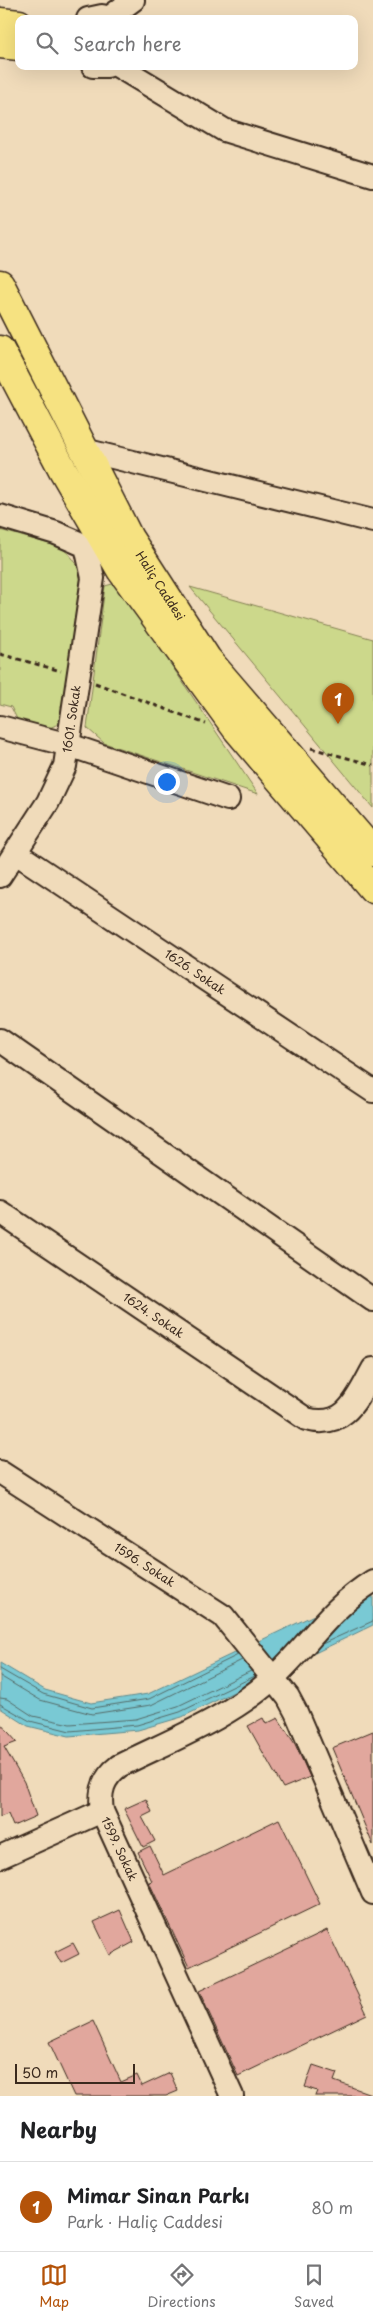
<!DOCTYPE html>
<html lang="en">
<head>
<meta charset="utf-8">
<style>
	body { margin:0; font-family:"Playpen Sans",sans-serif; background:#f6f6f6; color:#202124 }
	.scale { position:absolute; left:15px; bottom:12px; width:120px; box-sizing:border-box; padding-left:5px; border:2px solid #3b2a1e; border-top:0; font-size:14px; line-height:18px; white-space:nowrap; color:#3b2a1e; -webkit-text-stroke:4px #f0dbba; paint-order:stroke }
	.you { position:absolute; left:166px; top:781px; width:18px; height:18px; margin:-12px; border:4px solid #fff; border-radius:50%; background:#1a73e8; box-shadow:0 0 0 8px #1a73e833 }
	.badge { display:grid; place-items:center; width:32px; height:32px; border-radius:50%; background:#b45309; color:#fff; font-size:16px; font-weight:700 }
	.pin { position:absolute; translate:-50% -41px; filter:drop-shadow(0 1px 2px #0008) }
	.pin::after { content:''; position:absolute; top:26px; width:18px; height:15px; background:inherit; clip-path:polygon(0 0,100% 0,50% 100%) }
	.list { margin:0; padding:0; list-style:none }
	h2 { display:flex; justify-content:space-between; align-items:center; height:65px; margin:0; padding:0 20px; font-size:21px }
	h2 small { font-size:16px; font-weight:400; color:#757577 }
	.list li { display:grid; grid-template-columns:32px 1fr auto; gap:15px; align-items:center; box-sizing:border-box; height:90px; padding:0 20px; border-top:1px solid #e0e0e0 }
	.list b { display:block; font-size:19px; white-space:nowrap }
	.list p { margin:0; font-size:16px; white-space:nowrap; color:#757577 }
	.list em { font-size:16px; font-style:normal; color:#757577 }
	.icon { flex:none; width:28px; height:28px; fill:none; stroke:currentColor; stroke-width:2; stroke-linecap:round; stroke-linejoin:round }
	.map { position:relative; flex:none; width:373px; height:2096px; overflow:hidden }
	.search { position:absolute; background:#fff; box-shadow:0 5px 20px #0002; left:15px; right:15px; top:15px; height:55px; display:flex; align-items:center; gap:12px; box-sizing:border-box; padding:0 18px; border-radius:10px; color:#757577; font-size:19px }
	.sheet { height:155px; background:#fff }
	nav { display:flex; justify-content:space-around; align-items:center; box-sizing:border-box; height:70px; border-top:1px solid #e0e0e0; background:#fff; font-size:14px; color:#757577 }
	nav a { display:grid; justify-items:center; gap:2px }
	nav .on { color:#b45309 }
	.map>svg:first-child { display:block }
	.green { fill:#ccd88b; stroke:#848154 }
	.water { fill:#79c9d4; stroke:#60898b }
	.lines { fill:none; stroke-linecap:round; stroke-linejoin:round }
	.shore { stroke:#546a67; stroke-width:1 }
	.building { fill:#e1a79d; stroke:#3b2a1e }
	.minor-casing { stroke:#3b2a1e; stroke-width:26 }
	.major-casing { stroke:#3b2a1e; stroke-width:31 }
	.path { stroke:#3b2a1e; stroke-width:3; stroke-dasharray:5 4; stroke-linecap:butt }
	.minor { stroke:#f0dbba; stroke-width:22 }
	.major { stroke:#f6e281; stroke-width:28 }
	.labels { text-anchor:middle; stroke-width:4; stroke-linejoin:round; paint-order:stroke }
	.street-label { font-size:12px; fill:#3b2a1e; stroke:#f0dbba }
</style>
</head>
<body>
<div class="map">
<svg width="373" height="2096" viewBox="0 0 373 2096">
	<rect width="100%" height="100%" fill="#f0dbba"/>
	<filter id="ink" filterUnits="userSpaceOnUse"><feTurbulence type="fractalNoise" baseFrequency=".02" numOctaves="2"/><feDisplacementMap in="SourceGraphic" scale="10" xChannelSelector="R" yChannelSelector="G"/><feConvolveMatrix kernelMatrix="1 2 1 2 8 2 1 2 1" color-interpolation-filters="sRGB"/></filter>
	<g filter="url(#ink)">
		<path class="green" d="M0 530 60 547C72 555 77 563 81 576L67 684 59 723C45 733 34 727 19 723L11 707 0 704Z
			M116 583 258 794 104 743 87 728 105 586Z
			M190 587 373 639V808Z"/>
		<path class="water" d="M373 1587V1625L182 1717 138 1730 69 1736 28 1726 0 1708V1663L45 1690 91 1703 148 1694Z"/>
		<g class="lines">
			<path class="shore" d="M322 1644 373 1621
				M0 1669 43 1694 92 1708 149 1699 238 1655
				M0 1676 40 1700 92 1714 151 1705 242 1660
				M0 1698 7 1699 33 1716 70 1724 136 1719 178 1706 251 1671
				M0 1704 30 1721 70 1731 137 1725 180 1712 255 1676"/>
		</g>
		<path class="building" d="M263 1718 266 1724 278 1718 295 1744 310 1777 283 1788 248 1726Z
			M0 1723 17 1742 4 1747 24 1782 36 1816 13 1826 8 1814 0 1817Z
			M373 1731V1845L332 1748Z
			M146 1799 152 1812 142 1817 155 1841 143 1847 124 1809Z
			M279 1819 320 1904 189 1967 149 1882 152 1881 138 1852 150 1846 164 1875Z
			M120 1910 134 1942 110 1955 94 1922Z
			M327 1930 367 2014 238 2076 199 1991Z
			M73 1943 79 1954 61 1963 55 1952Z
			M93 2021 121 2082 137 2075 142 2086 170 2073 178 2091 166 2096H74L49 2042Z
			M313 2065 337 2073 334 2081 371 2094V2096H315L317 2091 305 2087Z"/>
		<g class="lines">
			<defs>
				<g id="minor">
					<path d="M110 17 133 0"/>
					<path d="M88 19 102 16 112 19"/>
					<path d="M93 66H107"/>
					<path d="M118 66 224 130 373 176"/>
					<path d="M84 450 373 521"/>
					<path d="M0 516 56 533 86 546 93 578 65 766 48 802 0 876"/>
					<path d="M0 727 69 745 228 799"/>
					<path id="s1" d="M16 853 373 1091"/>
					<path d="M0 1040 373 1300"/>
					<path id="s2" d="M0 1212 306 1419C346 1430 357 1398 373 1369"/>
					<path id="s3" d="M0 1472 223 1616 288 1697 296 1712 373 1893"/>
					<path d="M0 1857 102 1811"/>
					<path d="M232 2096 102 1811C99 1792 103 1778 119 1766 171 1740 229 1718 272 1679 309 1645 328 1609 373 1581"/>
				</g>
				<g id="major">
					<path d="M0 22 19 24"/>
					<path d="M0 44 19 46"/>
					<path id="s4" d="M0 284 129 538 207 659 373 852"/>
					<path d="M0 350 63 470 121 570 236 728 373 889"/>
				</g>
			</defs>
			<use href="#minor" class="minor-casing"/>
			<use href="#major" class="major-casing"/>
			<path class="path" d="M0 654 61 671
				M95 683 206 724
				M311 748 373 765"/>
			<use href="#minor" class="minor"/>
			<use href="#major" class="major"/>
		</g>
	</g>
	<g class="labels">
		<g class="street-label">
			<text dy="4" stroke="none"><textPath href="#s4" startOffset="342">Haliç Caddesi</textPath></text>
			<text transform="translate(72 719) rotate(-82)" y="4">1601. Sokak</text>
			<text dy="4" stroke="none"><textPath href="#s1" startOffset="215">1626. Sokak</textPath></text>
			<text dy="4" stroke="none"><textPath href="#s2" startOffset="185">1624. Sokak</textPath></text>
			<text dy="4" stroke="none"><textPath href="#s3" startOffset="172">1596. Sokak</textPath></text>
			<text transform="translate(119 1849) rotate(65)" y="4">1599. Sokak</text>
		</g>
	</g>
</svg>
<div class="scale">50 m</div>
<div class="you"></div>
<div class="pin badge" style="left:338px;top:724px">1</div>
<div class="search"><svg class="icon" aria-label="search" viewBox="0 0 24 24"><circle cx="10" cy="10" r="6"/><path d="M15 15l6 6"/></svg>Search here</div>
</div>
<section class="sheet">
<h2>Nearby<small></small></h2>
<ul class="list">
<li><span class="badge">1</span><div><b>Mimar Sinan Parkı</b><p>Park · Haliç Caddesi</p></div><em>80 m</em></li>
</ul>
</section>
<nav>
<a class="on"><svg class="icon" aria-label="map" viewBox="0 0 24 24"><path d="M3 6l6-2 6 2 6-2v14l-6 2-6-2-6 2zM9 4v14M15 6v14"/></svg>Map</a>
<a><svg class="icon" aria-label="directions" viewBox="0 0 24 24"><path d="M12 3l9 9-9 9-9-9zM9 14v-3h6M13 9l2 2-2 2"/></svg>Directions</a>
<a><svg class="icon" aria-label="saved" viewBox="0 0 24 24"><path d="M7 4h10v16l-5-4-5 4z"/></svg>Saved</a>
</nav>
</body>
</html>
